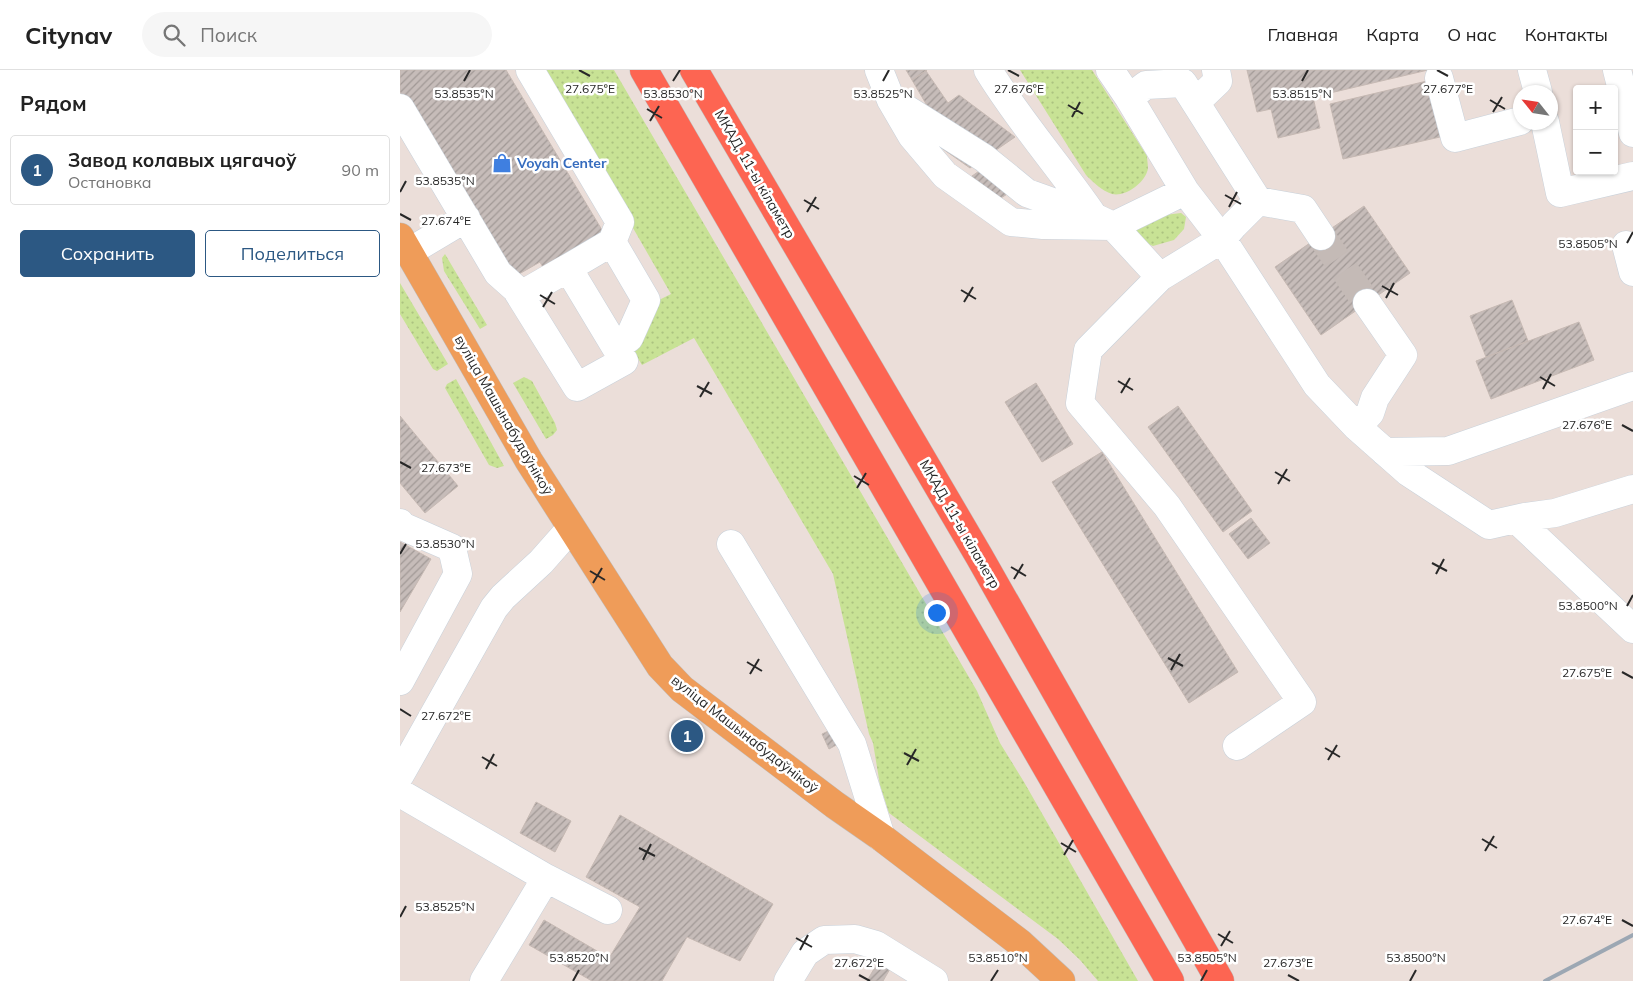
<!DOCTYPE html>
<html lang="ru">
<head>
<meta charset="utf-8">
<style>
	body { margin:0; font-family:Mulish,sans-serif; background:#f6f6f6; color:#222 }
	.controls { position:absolute; right:15px; top:15px; display:grid; overflow:hidden; border-radius:5px; box-shadow:0 1px 4px #0004 }
	.controls button { width:45px; height:45px; display:grid; place-items:center; padding:0; border:0; border-bottom:1px solid #e0e0e0; background:#fff; color:#222; font:25px sans-serif }
	.compass { position:absolute; left:1113px; top:15px; width:45px; height:45px; border-radius:50%; background:#fff; box-shadow:0 1px 4px #0004; rotate:300deg }
	.you { position:absolute; left:536px; top:542px; width:18px; height:18px; margin:-12px; border:4px solid #fff; border-radius:50%; background:#1a73e8; box-shadow:0 0 0 8px #1a73e833 }
	.badge { display:grid; place-items:center; width:32px; height:32px; border-radius:50%; background:#2c5883; color:#fff; font-size:16px; font-weight:700 }
	.pin { position:absolute; translate:-50% -50%; border:2px solid #fff; box-shadow:0 1px 5px #0006 }
	.list { margin:0; padding:0; list-style:none }
	h2 { display:flex; justify-content:space-between; align-items:center; height:65px; margin:0; padding:0 20px; font-size:21px }
	h2 small { font-size:16px; font-weight:400; color:#767676 }
	.list li { display:grid; grid-template-columns:32px 1fr auto; gap:15px; align-items:center; box-sizing:border-box; height:70px; margin:0 10px 10px; padding:0 10px; border:1px solid #e0e0e0; border-radius:5px }
	.list b { display:block; font-size:19px; white-space:nowrap }
	.list p { margin:0; font-size:16px; white-space:nowrap; color:#767676 }
	.list em { font-size:16px; font-style:normal; color:#767676 }
	.actions { display:flex; gap:10px; padding:15px 20px }
	.actions a { flex:1; padding:11px 0; border:1px solid #2c5883; border-radius:5px; text-align:center; font-size:18px; color:#2c5883 }
	.actions .main { background:#2c5883; color:#fff }
	.icon { flex:none; width:28px; height:28px; fill:none; stroke:currentColor; stroke-width:2; stroke-linecap:round; stroke-linejoin:round }
	.map { position:relative; flex:none; width:1233px; height:911px; overflow:hidden }
	header { display:flex; align-items:center; gap:30px; box-sizing:border-box; height:70px; padding:0 25px; background:#fff; border-bottom:1px solid #e0e0e0 }
	header strong { font-size:24px }
	nav { display:flex; gap:28px; margin-inline-start:auto; font-size:18px }
	.search { width:350px; height:45px; background:#f6f6f6; display:flex; align-items:center; gap:12px; box-sizing:border-box; padding:0 18px; border-radius:28px; color:#767676; font-size:19px }
	main { display:flex }
	aside { flex:1; background:#fff }
	.map>svg:first-child { display:block }
	.grass { fill:url(#grass-dots) }
	.building { fill:url(#building-hatch); stroke:#c6b9b3 }
	.lines { fill:none; stroke-linecap:round; stroke-linejoin:round }
	.minor-tunnel { stroke:#c4bab6; stroke-width:28; stroke-dasharray:28 14; stroke-linecap:butt }
	.minor-casing { stroke:#c8d1da; stroke-width:29 }
	.major-casing { stroke:#bebebe; stroke-width:29 }
	.highway-casing { stroke:#bebebe; stroke-width:29 }
	.minor { stroke:#fff; stroke-width:28 }
	.major { stroke:#ef9c59; stroke-width:28 }
	.highway { stroke:#fd6552; stroke-width:28 }
	.rail { stroke:#9ca7b3; stroke-width:4 }
	.ticks { fill:none; stroke:#282828; stroke-width:2 }
	.labels { text-anchor:middle; stroke-width:5; stroke-linejoin:round; paint-order:stroke }
	.shop-label { font-size:14px; font-weight:bold; fill:#366cbe; stroke:#fff; text-anchor:start }
	.street-label { font-size:14px; fill:#282828; stroke:#fff }
	.ticks-label { font-size:12px; text-anchor:middle; fill:#282828; stroke:#fff; stroke-width:5; stroke-linejoin:round; paint-order:stroke }
</style>
</head>
<body>
<header>
<strong>Citynav</strong>
<div class="search"><svg class="icon" aria-label="search" viewBox="0 0 24 24"><circle cx="10" cy="10" r="6"/><path d="M15 15l6 6"/></svg>Поиск</div>
<nav><a>Главная</a><a>Карта</a><a>О нас</a><a>Контакты</a></nav>
</header>
<main>
<aside>
<h2>Рядом<small></small></h2>
<ul class="list">
<li><span class="badge">1</span><div><b>Завод колавых цягачоў</b><p>Остановка</p></div><em>90 m</em></li>
</ul>
<div class="actions"><a class="main">Сохранить</a><a>Поделиться</a></div>
</aside>
<div class="map">
<svg width="1233" height="911" viewBox="0 0 1233 911">
	<defs>
		<pattern id="grass-dots" width="8" height="8" patternUnits="userSpaceOnUse" patternTransform="scale(1.25)"><rect width="8" height="8" fill="#c8e295"/><path d="M2 2h.1M6 6h.1" fill="none" stroke="#acc280" stroke-width="1.8" stroke-linecap="round"/></pattern>
		<pattern id="building-hatch" width="6" height="6" patternUnits="userSpaceOnUse" patternTransform="scale(1.25)"><rect width="6" height="6" fill="#c6bcb9"/><path d="M-1 1l2-2M0 6l6-6M5 7l2-2" fill="none" stroke="#a19996"/></pattern>
	</defs>
	<rect width="100%" height="100%" fill="#ebded9"/>
	<path class="grass" d="M142 0H214L577 621 600 673 624 712 738 911H698L680 890 658 869 489 743 480 715 473 673 469 664 433 504 294 268 242 295 230 275 251 234 271 224Z
		M620 0H692L747 86C747 91 749 98 747 102 743 114 725 127 712 124 702 121 693 112 686 105Z
		M781 143 786 147 784 159 774 170 753 176 739 170 731 159 765 145Z
		M45 184 87 255 80 259 44 201 42 188Z
		M0 213 48 294 37 301 33 299 0 244Z
		M124 307 132 311 155 353 157 360 153 365 146 369 113 313Z
		M56 309 104 396 97 398 89 395 45 318 47 314Z"/>
	<path class="building" d="M0 0H106L205 165 145 201 140 192 112 208 0 22Z
		M506 0H527L512 10Z
		M847 0H1028L913 27 920 58 878 68 871 39 857 42Z
		M526 1 548 33 559 25 615 67 570 98 512 57 532 44 512 10Z
		M1027 11 1040 67 943 89 930 34Z
		M582 99 612 121 593 133 565 111Z
		M964 136 1010 203 921 265 875 197Z
		M1112 230 1128 271 1086 287 1070 246Z
		M1179 252 1194 290 1091 329 1076 291Z
		M636 313 673 374 642 392 605 332Z
		M778 336 852 441 823 462 748 357Z
		M0 346 58 416 25 443 0 413Z
		M702 382 838 602 789 633 652 412Z
		M851 448 870 473 848 489 829 464Z
		M0 472 31 489 0 542Z
		M435 658 442 672 429 679 422 664Z
		M136 732 171 751 155 782 120 763Z
		M220 745 373 834 340 891 287 867 262 911H192L129 875 144 850 209 888 240 837 186 807Z
		M482 885 494 892 483 911H467Z"/>
	<g class="lines">
		<path class="minor-tunnel" d="M921 166 967 233"/>
		<defs>
			<path id="minor" d="M130 0 220 152 212 172
				M479 0 491 30 512 66 545 105 611 152 643 155 713 156 785 121
				M588 0C619 51 660 97 694 147
				M710 0 729 28 785 121 822 169 917 315 957 357 1008 402 1089 455 1125 447 1155 443 1233 419
				M1132 0 1138 22
				M1217 0 1233 63
				M1039 8 1055 68 1120 51
				M729 28 746 15 783 13 858 131
				M492 30 584 88 627 123 694 147 713 156 760 207
				M796 32 818 11 816 0
				M0 38 98 203 116 219 177 317 224 291 168 198 121 225
				M1145 52 1160 123 1233 106
				M1226 175 1233 202
				M9 182 66 148
				M168 198 212 172 246 230 229 268 216 277
				M957 357 970 343 975 328 1003 285 967 233
				M985 382 1048 381 1233 316
				M1116 449 1233 559
				M0 453 2 456 52 478 58 504 0 611
				M331 474 452 674 481 767
				M837 676 902 632 767 436 680 333 688 280 760 207 822 169 834 155 858 131 903 139 921 166
				M0 705 94 538 103 527 141 492 171 458
				M0 723 146 808 208 840
				M84 911 146 808
				M388 911 405 883 424 870 455 869 476 875 534 911"/>
			<path id="major" d="M0 167 129 391 260 596 282 619 435 735 481 767 620 873 661 911"/>
			<path id="highway" d="M244 0 770 911
				M294 0 579 486 820 911"/>
		</defs>
		<use href="#minor" class="minor-casing"/>
		<use href="#major" class="major-casing"/>
		<use href="#highway" class="highway-casing"/>
		<use href="#minor" class="minor"/>
		<use href="#major" class="major"/>
		<use href="#highway" class="highway"/>
		<path class="rail" d="M1145 911 1233 865"/>
	</g>
	<path class="ticks" d="M179 0 190 6M608 0 619 6M1037 0 1048 6M64 11 70 0M273 11 280 0M483 11 489 0M902 11 908 0M1090 30 1105 39M668 35 683 44M247 39 262 48M1093 42 1102 27M672 47 680 32M250 51 259 36M0 122 6 111M825 125 841 134M404 130 419 139M829 137 837 122M407 142 416 127M0 144 11 150M1227 173 1233 162M982 216 998 225M561 220 576 229M140 225 155 234M986 228 994 213M564 232 573 217M143 237 152 222M1140 307 1155 316M718 311 733 320M297 316 312 324M1143 319 1151 304M721 323 730 308M300 327 309 312M1222 355 1233 361M0 392 11 398M875 402 890 411M454 406 469 415M878 414 887 399M457 418 466 403M0 484 6 474M1032 493 1047 501M611 497 626 506M190 501 205 510M1036 504 1044 489M614 509 623 494M193 513 202 498M1227 536 1233 525M768 588 783 596M347 592 362 601M771 600 780 584M1222 602 1233 608M350 604 359 589M0 639 11 646M925 678 940 687M504 683 519 691M82 687 97 696M928 690 937 675M507 695 516 679M86 699 94 684M1082 769 1097 778M661 773 676 782M239 778 255 786M1085 781 1094 766M664 785 673 770M243 790 251 774M0 847 6 836M1222 850 1233 856M818 864 833 873M396 868 412 877M821 876 830 861M400 880 408 865M459 905 470 911M888 905 899 911M173 911 179 900M591 911 598 900M801 911 807 900M1010 911 1016 900"/>
	<defs>
		<symbol id="shop-bare" viewBox="-9 -9 18 18"><path d="M-5-2.5h2.3a2.7 3.5 0 0 1 5.4 0H5L5.5 6h-11ZM-1.5-2.5h3a1.5 2.3 0 0 0-3 0Z" fill="#3f7fe0" stroke="#fff" stroke-width="2.5" paint-order="stroke"/></symbol>
	</defs>
	<g fill-rule="evenodd">
		<use href="#shop-bare" x="88" y="79" width="28" height="28"/>
	</g>
	<g class="labels">
		<g class="shop-label">
			<text x="117" y="98">Voyah Center</text>
		</g>
		<g class="street-label">
			<text transform="translate(355 104) rotate(60)" y="5">МКАД, 11-ы кіламетр</text>
			<text transform="translate(104 345) rotate(60)" y="5">вуліца Машынабудаўнікоў</text>
			<text transform="translate(560 454) rotate(60)" y="5">МКАД, 11-ы кіламетр</text>
			<text transform="translate(345 664) rotate(38)" y="5">вуліца Машынабудаўнікоў</text>
		</g>
	</g>
	<g class="ticks-label">
		<text x="190" y="23">27.675°E</text>
		<text x="619" y="23">27.676°E</text>
		<text x="1048" y="23">27.677°E</text>
		<text x="64" y="28">53.8535°N</text>
		<text x="273" y="28">53.8530°N</text>
		<text x="483" y="28">53.8525°N</text>
		<text x="902" y="28">53.8515°N</text>
		<text x="45" y="115">53.8535°N</text>
		<text x="46" y="155">27.674°E</text>
		<text x="1188" y="178">53.8505°N</text>
		<text x="1187" y="359">27.676°E</text>
		<text x="46" y="402">27.673°E</text>
		<text x="45" y="478">53.8530°N</text>
		<text x="1188" y="540">53.8500°N</text>
		<text x="1187" y="607">27.675°E</text>
		<text x="46" y="650">27.672°E</text>
		<text x="45" y="841">53.8525°N</text>
		<text x="1187" y="854">27.674°E</text>
		<text x="179" y="892">53.8520°N</text>
		<text x="598" y="892">53.8510°N</text>
		<text x="807" y="892">53.8505°N</text>
		<text x="1016" y="892">53.8500°N</text>
		<text x="459" y="897">27.672°E</text>
		<text x="888" y="897">27.673°E</text>
	</g>
</svg>
<div class="controls">
<button>+</button>
<button>−</button>
</div>
<svg class="compass" viewBox="-18 -18 36 36"><path d="M0-13l5 13h-10z" fill="#e53935"/><path d="M0 13l5-13h-10z" fill="#767676"/></svg>
<div class="you"></div>
<div class="pin badge" style="left:287px;top:666px">1</div>
</div>
</main>
</body>
</html>
